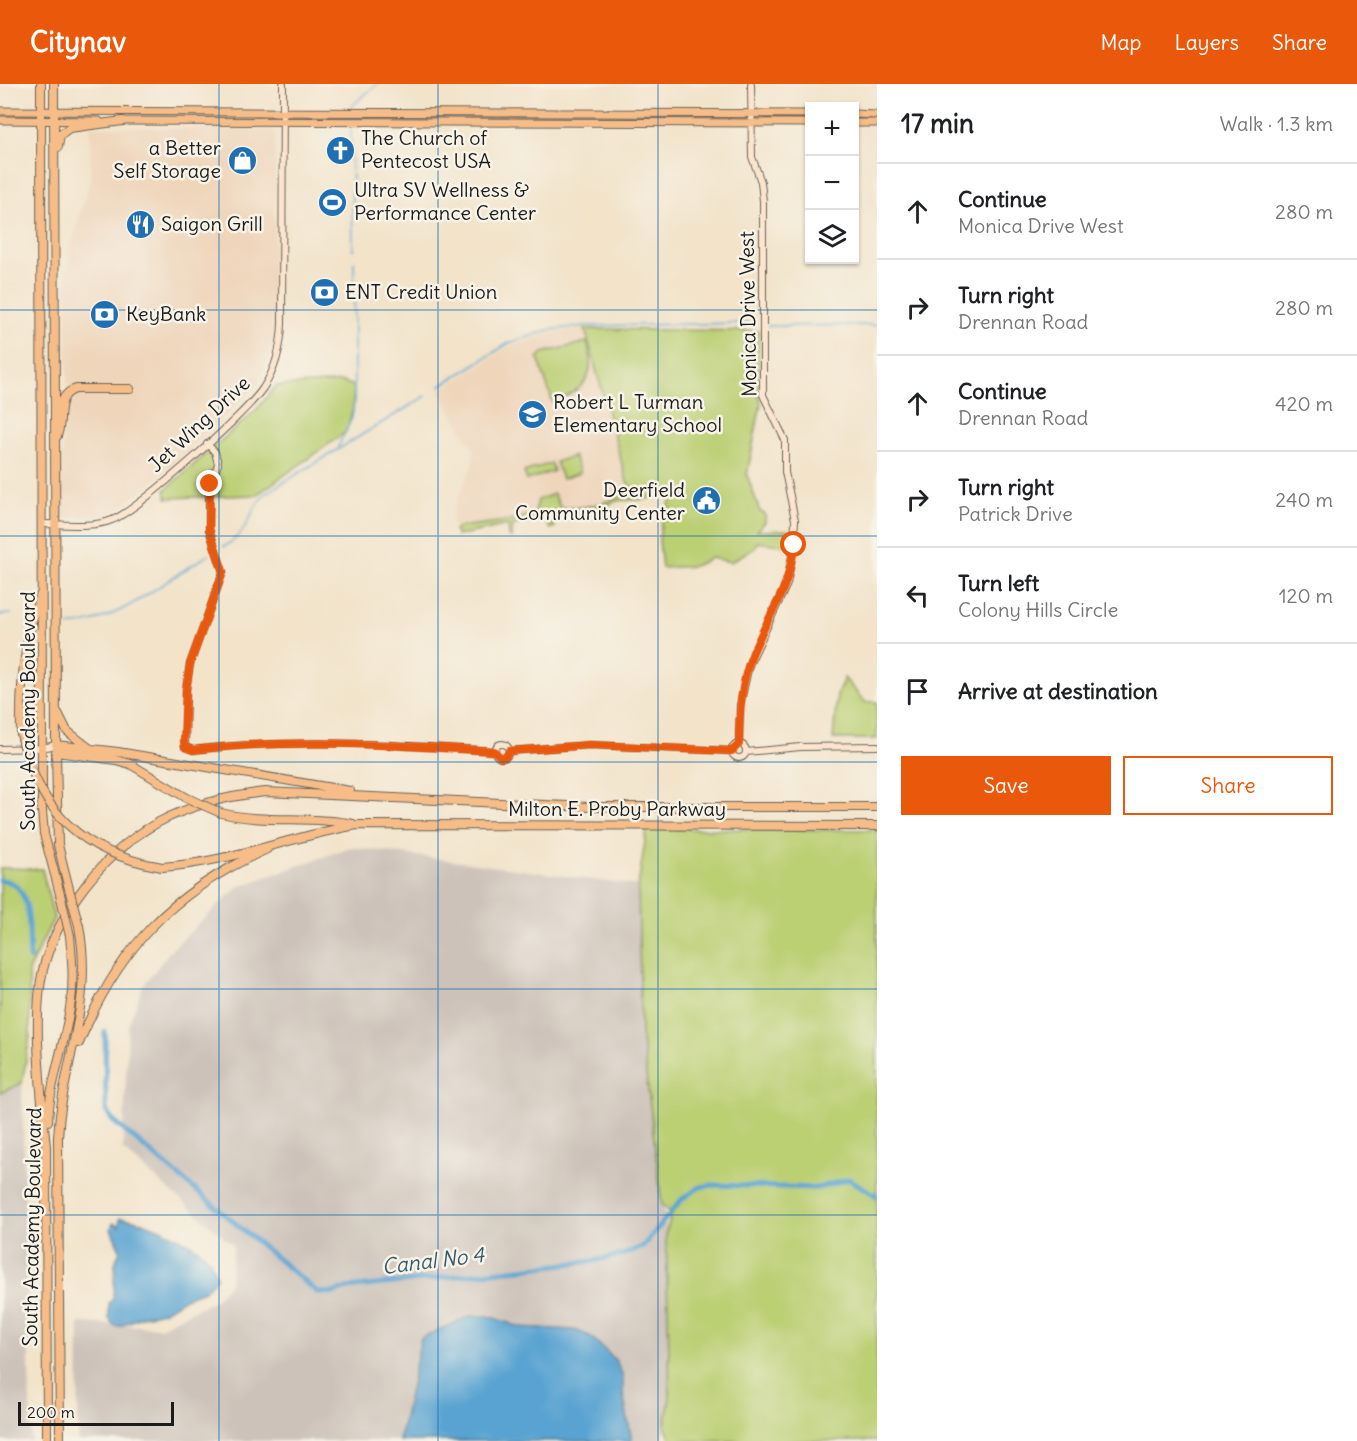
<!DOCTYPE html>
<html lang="en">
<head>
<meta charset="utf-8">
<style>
	body { margin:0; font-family:Delius,sans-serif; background:#f2f2f2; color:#202124 }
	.controls { position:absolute; right:18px; top:18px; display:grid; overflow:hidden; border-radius:0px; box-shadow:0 2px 4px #0004 }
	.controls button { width:54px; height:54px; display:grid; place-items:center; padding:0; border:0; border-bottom:2px solid #e0e0e0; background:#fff; color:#202124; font:30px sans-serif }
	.scale { position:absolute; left:18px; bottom:15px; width:156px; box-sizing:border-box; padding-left:6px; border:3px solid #1c1c1c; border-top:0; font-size:16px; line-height:21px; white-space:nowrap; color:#1c1c1c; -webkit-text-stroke:4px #f7f3e8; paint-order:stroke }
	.stop { position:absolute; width:18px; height:18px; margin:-14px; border:4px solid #ea580c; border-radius:50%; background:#fff }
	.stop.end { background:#ea580c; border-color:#fff; box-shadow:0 2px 6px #0008 }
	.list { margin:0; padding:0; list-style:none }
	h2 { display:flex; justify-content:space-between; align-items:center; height:78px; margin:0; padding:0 24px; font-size:26px }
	h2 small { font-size:20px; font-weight:400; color:#757577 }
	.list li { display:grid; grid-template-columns:39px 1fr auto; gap:18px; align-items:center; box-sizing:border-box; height:96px; padding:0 24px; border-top:2px solid #e0e0e0 }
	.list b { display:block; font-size:22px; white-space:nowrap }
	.list p { margin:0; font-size:20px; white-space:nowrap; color:#757577 }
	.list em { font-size:20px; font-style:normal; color:#757577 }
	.actions { display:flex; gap:12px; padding:18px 24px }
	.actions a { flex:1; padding:14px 0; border:2px solid #ea580c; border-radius:0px; text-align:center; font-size:21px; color:#ea580c }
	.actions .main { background:#ea580c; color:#fff }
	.icon { flex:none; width:33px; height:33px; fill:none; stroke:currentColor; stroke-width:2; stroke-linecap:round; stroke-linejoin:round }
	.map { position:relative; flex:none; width:877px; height:1357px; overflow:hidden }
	header { display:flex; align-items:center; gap:36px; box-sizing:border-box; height:84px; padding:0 30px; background:#ea580c; color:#fff }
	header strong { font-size:28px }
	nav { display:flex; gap:33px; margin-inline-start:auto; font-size:21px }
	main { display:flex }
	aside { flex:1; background:#fff }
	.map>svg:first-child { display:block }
	.built { fill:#efd6bb }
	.industrial { fill:#cdc2b9 }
	.green { fill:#bbcf73; stroke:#6c7648; stroke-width:1.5 }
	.water { fill:#59a3d1; stroke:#3a6076; stroke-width:1.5 }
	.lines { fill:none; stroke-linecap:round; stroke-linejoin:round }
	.stream { stroke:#59a3d1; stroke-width:1.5 }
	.canal { stroke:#59a3d1; stroke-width:5 }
	.secondary-casing { stroke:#676259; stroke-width:8 }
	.primary-casing { stroke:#676259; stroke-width:9 }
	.highway-casing { stroke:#676259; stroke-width:10 }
	.secondary { stroke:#fce5cf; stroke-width:6 }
	.primary { stroke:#f7bd88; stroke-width:7 }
	.highway { stroke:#f7bd88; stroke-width:8 }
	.highway-bridge-casing { stroke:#676259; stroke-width:10; stroke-linecap:butt }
	.highway-bridge { stroke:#f7bd88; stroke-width:8 }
	.route { stroke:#ea580c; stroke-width:8 }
	.grid { fill:none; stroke:#1f6fb2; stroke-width:1.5; stroke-opacity:0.55 }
	.labels { text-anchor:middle; stroke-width:5; stroke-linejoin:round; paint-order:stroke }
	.poi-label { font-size:20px; fill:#1c1c1c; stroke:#f7f3e8; text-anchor:start }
	.street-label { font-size:20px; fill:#1c1c1c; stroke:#f7f3e8 }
	.water-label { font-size:21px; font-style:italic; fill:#37596d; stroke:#f7f3e8 }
</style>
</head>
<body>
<header>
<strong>Citynav</strong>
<nav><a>Map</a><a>Layers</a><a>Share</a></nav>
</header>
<main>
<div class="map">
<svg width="877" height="1357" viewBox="0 0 877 1357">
	<rect width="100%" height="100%" fill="#f7f3e8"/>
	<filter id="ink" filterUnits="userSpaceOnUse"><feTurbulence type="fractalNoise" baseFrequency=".0167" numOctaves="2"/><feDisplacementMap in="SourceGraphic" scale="12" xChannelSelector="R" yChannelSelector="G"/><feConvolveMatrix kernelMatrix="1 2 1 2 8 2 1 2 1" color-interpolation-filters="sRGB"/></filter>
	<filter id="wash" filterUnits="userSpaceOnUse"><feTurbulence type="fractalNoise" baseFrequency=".008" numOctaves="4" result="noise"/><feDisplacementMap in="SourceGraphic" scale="24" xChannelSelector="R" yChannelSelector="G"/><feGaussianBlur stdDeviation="1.35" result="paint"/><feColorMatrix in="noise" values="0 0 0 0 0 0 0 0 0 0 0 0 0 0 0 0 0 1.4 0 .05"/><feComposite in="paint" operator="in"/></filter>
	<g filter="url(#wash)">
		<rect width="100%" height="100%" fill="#f2e3c9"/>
		<path class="built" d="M90 43 271 45 275 47V251L267 282 257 301 179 376 117 427 103 433 67 434 60 430 63 321 67 305 66 196 70 166 90 95Z
			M585 245 627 398 636 408H625L605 419 571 426 560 423 554 410 538 416 535 429 514 436 454 446 451 436 453 426 471 384 474 365 439 307 510 262 548 249Z"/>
		<path class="industrial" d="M351 763 638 802 641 948 669 1168 670 1314 662 1357H78L79 1239 160 1243 215 1216 230 1199 233 1161 123 1066 128 942 143 902 170 867 238 803Z
			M22 999 31 1357H0V1009Z"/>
		<path class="green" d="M585 245 759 247 758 309 761 319 747 391 760 428 765 430V438L757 447 789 446 788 462 757 458 755 463 731 478 711 474 694 482 662 484 659 456 662 435H667L671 411C657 408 655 414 644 415 630 417 613 412 604 426L597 425 571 435 562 428 552 434 555 443 550 445 546 436 513 441 512 453H509L508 441 457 452 454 446 459 443 514 436 535 429 538 416 554 410 560 423C572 426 596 422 608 417 618 413 624 409 635 408L627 398Z
			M587 258C597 293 585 305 553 319L538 274 543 269Z
			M343 298 354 302 353 325 346 348 256 411 167 414 165 406 257 325 276 302Z
			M574 372 580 389 562 395 556 378Z
			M551 379 554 387 527 396 524 388Z
			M844 594 865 618H877V655H833L837 611Z
			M647 745 877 746V1111L853 1097 877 1114V1357H672L665 1342 670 1314 666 1148 672 1130 662 1121 641 948 638 802Z
			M0 784 42 785 54 834 29 885 30 952 22 999 0 1009Z"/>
		<path class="water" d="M120 1134C143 1135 194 1157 209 1175 212 1180 214 1187 217 1193L204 1207 185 1214 163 1228 143 1232 118 1243C106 1238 109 1230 109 1219L113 1215 115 1179 120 1166 111 1145 113 1139 119 1142Z
			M470 1232H488L520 1243 574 1246 590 1252 616 1277 623 1293V1310L632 1357H399L421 1254Z"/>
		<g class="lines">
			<path class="stream" d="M352 22 377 0
				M351 46 353 166
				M768 242 877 241
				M440 302 509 259 549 246 586 242 749 239
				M338 363 352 334 354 318V178
				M223 463C253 447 245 429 266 409L426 312
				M0 531 11 530
				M67 542C121 539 164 495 209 471"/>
			<path class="canal" d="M0 796C35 797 28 850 30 875
				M105 948 106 1026 112 1036 317 1208 333 1209 347 1204 593 1177 625 1170 643 1162 682 1115 700 1103 713 1101 818 1104 849 1095 877 1112"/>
		</g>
	</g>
	<g filter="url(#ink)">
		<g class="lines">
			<defs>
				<path id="secondary" d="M207 360 215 368 218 380 209 406V445L223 488 190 580 186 606 185 663 193 666C292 654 395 660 494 667
					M44 440C65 440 92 444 112 436 137 427 247 329 263 304 276 285 281 263 282 240L283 0
					M732 667a7 7 0 1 1 14 0a7 7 0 1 1-14 0Z
					M495 667a7 7 0 1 1 14 0a7 7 0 1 1-14 0Z
					M739 660 740 621 749 581 787 500 794 461 795 436 785 388V356L763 311V117L761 98 752 73 751 0
					M0 665 42 664 56 661
					M509 667 590 661 732 667
					M746 668 801 663 877 662"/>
				<path id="primary" d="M0 27 810 30
					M854 30 877 31
					M0 36 99 37
					M120 37 810 39
					M854 39H877"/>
				<path id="highway" d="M41 0 42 727 44 750 60 810
					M54 0 56 661 118 668 350 707
					M58 63 60 51 69 44 123 37
					M57 352C64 335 54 311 76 305H130
					M58 629 67 647 89 664
					M21 650C20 604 24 551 42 507
					M221 729C265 740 309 731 353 740
					M162 783C228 779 292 752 357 741L877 742
					M68 801 58 761 56 668 116 676 130 680 187 714
					M79 959C119 863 172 808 267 765
					M48 1037C50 996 66 958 71 917 74 895 72 874 70 852
					M46 1061 47 1357
					M46 1064C42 1013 33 946 41 896 46 865 60 838 77 813 125 745 183 717 265 708L590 723H877
					M60 1357 58 1054C62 977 94 922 79 842"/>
			</defs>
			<use href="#secondary" class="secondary-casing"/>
			<use href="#primary" class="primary-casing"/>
			<use href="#highway" class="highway-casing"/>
			<use href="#secondary" class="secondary"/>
			<use href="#primary" class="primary"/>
			<use href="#highway" class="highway"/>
			<defs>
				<path id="highway-bridge" d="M21 650C38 728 83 770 162 783
					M187 714 221 729
					M68 801 79 842
					M60 810 70 852"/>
			</defs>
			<use href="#highway-bridge" class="highway-bridge-casing"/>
			<use href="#highway-bridge" class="highway-bridge"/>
		</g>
	</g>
	<g class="lines" filter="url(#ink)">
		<path class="route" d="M210 400 209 445 223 488 190 580 186 606 184 658 185 663 193 666C292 654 395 661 494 667L501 674 506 673 509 667 590 661 732 667 739 660C739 629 741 598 753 568 770 528 789 507 794 461"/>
	</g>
	<path class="grid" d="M219 0V1357M438 0V1357M658 0V1357M0 226H877M0 452H877M0 678H877M0 905H877M0 1131H877"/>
	<defs>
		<symbol id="church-disc" viewBox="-11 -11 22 22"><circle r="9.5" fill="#1f6fb2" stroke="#f7f3e8"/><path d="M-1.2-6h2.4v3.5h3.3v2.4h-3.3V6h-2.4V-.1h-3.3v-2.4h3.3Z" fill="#fff"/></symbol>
		<symbol id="shop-disc" viewBox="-11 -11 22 22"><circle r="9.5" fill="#1f6fb2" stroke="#f7f3e8"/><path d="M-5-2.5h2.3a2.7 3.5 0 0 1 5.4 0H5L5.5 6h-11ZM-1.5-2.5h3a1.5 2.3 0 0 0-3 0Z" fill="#fff"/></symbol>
		<symbol id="stadium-disc" viewBox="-11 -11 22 22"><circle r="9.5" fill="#1f6fb2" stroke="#f7f3e8"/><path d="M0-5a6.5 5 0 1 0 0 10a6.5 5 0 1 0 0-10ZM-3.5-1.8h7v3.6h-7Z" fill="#fff"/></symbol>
		<symbol id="restaurant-disc" viewBox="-11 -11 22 22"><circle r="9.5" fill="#1f6fb2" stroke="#f7f3e8"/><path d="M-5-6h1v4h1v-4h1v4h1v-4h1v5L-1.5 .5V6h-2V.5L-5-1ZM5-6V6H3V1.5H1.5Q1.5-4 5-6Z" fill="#fff"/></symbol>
		<symbol id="bank-disc" viewBox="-11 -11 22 22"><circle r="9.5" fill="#1f6fb2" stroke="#f7f3e8"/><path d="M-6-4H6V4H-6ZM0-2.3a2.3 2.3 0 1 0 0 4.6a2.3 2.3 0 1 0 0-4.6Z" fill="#fff"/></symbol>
		<symbol id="school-disc" viewBox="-11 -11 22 22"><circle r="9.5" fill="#1f6fb2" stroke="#f7f3e8"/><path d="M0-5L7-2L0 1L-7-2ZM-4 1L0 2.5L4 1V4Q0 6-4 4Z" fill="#fff"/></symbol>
		<symbol id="civic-disc" viewBox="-11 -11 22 22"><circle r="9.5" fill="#1f6fb2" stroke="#f7f3e8"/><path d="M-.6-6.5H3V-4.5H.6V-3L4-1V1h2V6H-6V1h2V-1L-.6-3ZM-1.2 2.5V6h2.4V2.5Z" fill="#fff"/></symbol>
	</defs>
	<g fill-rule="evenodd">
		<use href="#church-disc" x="324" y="50" width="33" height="33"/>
		<use href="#shop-disc" x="226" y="60" width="33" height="33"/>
		<use href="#stadium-disc" x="316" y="102" width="33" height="33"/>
		<use href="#restaurant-disc" x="124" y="124" width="33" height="33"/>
		<use href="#bank-disc" x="308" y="192" width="33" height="33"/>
		<use href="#bank-disc" x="88" y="214" width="33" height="33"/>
		<use href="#school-disc" x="516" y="314" width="33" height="33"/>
		<use href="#civic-disc" x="690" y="400" width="33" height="33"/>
	</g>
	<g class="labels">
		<g class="poi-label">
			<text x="361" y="61">The Church of<tspan x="361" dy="23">Pentecost USA</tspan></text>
			<text x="221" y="71" text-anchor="end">a Better<tspan x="221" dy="23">Self Storage</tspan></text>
			<text x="354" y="113">Ultra SV Wellness &amp;<tspan x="354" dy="23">Performance Center</tspan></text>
			<text x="161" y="147">Saigon Grill</text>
			<text x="345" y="215">ENT Credit Union</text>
			<text x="126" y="237">KeyBank</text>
			<text x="553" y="325">Robert L Turman<tspan x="553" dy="23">Elementary School</tspan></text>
			<text x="685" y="413" text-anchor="end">Deerfield<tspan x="685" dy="23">Community Center</tspan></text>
		</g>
		<g class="street-label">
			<text transform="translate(748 230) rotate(-91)" y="7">Monica Drive West</text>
			<text transform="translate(199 340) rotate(-43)" y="7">Jet Wing Drive</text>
			<text transform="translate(28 627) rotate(-90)" y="7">South Academy Boulevard</text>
			<text x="617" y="732">Milton E. Proby Parkway</text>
			<text transform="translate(32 1143) rotate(-89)" y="7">South Academy Boulevard</text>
		</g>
		<g class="water-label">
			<text transform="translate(433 1177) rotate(-7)" y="7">Canal No 4</text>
		</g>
	</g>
</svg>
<div class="controls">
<button>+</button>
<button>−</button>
<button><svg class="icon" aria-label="layers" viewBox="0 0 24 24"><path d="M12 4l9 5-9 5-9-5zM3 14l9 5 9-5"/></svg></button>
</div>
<div class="scale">200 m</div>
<div class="stop" style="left:794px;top:461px"></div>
<div class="stop end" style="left:210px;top:400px"></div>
</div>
<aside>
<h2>17 min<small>Walk · 1.3 km</small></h2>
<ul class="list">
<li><svg class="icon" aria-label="ahead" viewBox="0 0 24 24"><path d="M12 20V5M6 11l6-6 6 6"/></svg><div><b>Continue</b><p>Monica Drive West</p></div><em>280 m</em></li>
<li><svg class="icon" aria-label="right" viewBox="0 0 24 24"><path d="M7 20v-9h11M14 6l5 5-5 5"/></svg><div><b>Turn right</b><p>Drennan Road</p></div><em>280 m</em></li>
<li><svg class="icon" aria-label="ahead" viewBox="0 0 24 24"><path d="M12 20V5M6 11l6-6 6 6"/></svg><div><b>Continue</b><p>Drennan Road</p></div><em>420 m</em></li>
<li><svg class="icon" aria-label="right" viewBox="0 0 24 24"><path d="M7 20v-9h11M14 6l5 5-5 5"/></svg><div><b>Turn right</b><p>Patrick Drive</p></div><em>240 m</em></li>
<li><svg class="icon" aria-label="left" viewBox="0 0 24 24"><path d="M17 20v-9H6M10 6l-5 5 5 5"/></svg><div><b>Turn left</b><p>Colony Hills Circle</p></div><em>120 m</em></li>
<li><svg class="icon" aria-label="arrive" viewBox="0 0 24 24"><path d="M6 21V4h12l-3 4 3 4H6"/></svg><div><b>Arrive at destination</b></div></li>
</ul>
<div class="actions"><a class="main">Save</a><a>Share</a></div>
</aside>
</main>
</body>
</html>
